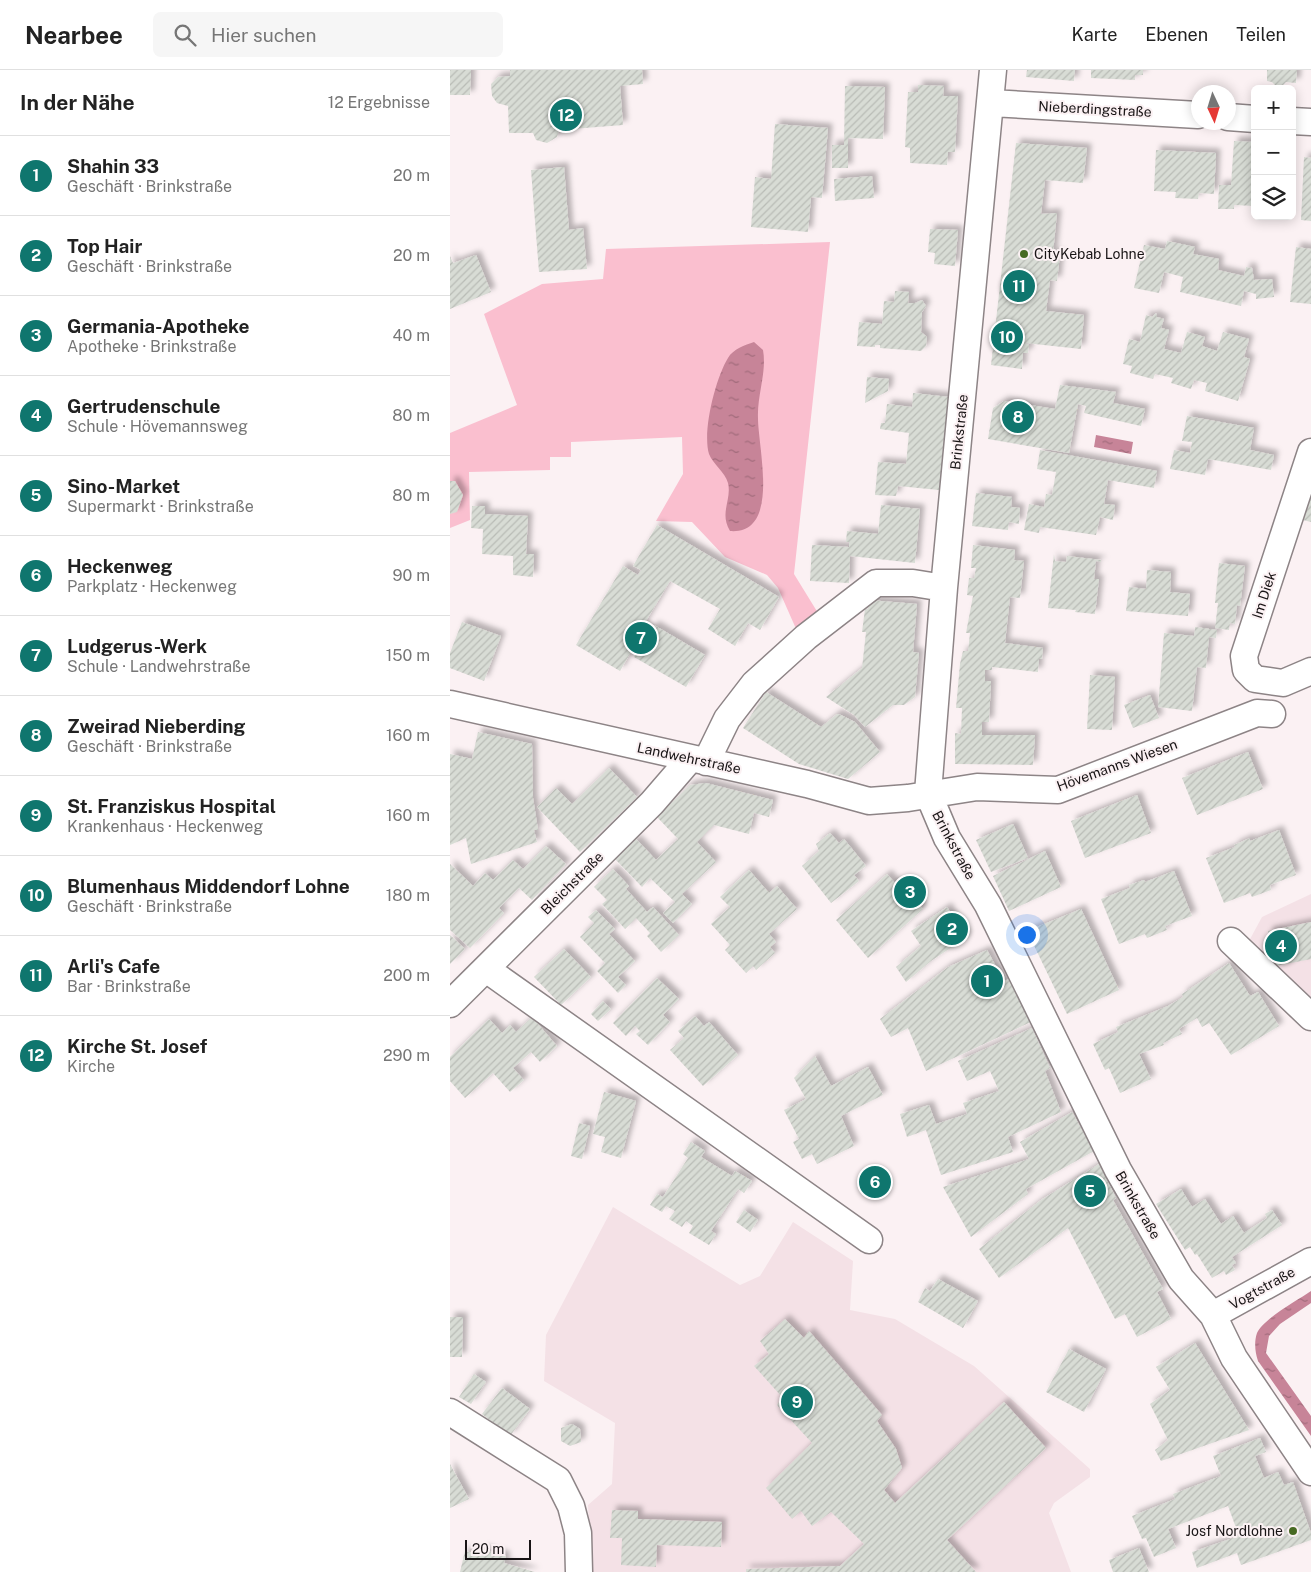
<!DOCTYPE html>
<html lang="de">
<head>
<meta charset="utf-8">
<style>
	body { margin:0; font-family:"Public Sans",sans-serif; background:#f6f6f6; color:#222 }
	.controls { position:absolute; right:15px; top:15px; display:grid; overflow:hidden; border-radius:8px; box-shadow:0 2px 12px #0003 }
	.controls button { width:45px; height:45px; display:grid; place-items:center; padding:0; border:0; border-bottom:1px solid #e0e0e0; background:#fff; color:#222; font:25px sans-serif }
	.compass { position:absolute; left:741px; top:15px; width:45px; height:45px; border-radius:50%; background:#fff; box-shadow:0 2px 12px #0003; rotate:176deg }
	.scale { position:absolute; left:15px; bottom:12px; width:66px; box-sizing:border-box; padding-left:5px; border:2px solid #181415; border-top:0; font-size:14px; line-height:18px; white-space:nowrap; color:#181415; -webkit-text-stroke:4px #fbf1f3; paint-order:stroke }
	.you { position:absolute; left:576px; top:864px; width:18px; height:18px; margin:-12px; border:4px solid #fff; border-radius:50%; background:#1a73e8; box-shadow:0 0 0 8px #1a73e833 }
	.badge { display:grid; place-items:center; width:32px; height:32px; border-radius:50%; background:#0f766e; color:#fff; font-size:16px; font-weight:700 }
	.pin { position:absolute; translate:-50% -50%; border:2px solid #fff; box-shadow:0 1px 5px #0006 }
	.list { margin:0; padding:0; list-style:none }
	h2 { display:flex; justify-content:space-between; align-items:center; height:65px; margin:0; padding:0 20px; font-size:21px }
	h2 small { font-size:16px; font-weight:400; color:#767676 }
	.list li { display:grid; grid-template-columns:32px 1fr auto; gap:15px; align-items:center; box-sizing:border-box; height:80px; padding:0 20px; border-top:1px solid #e0e0e0 }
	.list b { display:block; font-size:19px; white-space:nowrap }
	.list p { margin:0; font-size:16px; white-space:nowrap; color:#767676 }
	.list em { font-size:16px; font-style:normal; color:#767676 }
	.icon { flex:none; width:28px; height:28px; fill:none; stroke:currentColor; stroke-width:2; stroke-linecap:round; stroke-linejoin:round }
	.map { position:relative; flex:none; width:861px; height:1502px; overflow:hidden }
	header { display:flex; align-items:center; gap:30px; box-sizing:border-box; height:70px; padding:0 25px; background:#fff; border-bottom:1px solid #e0e0e0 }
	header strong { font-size:24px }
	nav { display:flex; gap:28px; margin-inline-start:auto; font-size:18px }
	.search { width:350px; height:45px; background:#f6f6f6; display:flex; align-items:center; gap:12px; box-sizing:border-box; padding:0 18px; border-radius:8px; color:#767676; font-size:19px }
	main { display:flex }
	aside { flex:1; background:#fff }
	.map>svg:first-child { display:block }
	.built { fill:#f4e1e6 }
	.green { fill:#fabfcf }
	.water { fill:url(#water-ripples) }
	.building { fill:url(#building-hatch); filter:url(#shadow) }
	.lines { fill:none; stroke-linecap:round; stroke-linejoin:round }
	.minor-casing { stroke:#8d8486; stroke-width:29 }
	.minor { stroke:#fff; stroke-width:26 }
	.poi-dot { fill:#476a22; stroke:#fbf1f3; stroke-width:2 }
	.labels { text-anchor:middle; stroke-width:4; stroke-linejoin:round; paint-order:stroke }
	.street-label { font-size:14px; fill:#181415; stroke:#fbf1f3 }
	.poi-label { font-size:14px; fill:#181415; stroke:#fbf1f3; text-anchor:start }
</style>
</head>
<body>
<header>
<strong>Nearbee</strong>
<div class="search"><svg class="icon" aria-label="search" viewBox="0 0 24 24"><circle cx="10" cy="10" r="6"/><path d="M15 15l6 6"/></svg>Hier suchen</div>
<nav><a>Karte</a><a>Ebenen</a><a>Teilen</a></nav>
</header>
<main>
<aside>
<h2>In der Nähe<small>12 Ergebnisse</small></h2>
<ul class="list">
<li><span class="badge">1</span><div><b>Shahin 33</b><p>Geschäft · Brinkstraße</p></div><em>20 m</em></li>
<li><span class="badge">2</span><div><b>Top Hair</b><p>Geschäft · Brinkstraße</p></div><em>20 m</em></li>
<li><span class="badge">3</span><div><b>Germania-Apotheke</b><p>Apotheke · Brinkstraße</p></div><em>40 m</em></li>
<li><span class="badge">4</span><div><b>Gertrudenschule</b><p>Schule · Hövemannsweg</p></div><em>80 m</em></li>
<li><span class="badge">5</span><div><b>Sino-Market</b><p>Supermarkt · Brinkstraße</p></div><em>80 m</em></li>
<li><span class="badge">6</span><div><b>Heckenweg</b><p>Parkplatz · Heckenweg</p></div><em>90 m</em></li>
<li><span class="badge">7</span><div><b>Ludgerus-Werk</b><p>Schule · Landwehrstraße</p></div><em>150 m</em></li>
<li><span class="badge">8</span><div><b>Zweirad Nieberding</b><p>Geschäft · Brinkstraße</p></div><em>160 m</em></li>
<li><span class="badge">9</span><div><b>St. Franziskus Hospital</b><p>Krankenhaus · Heckenweg</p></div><em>160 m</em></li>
<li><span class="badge">10</span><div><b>Blumenhaus Middendorf Lohne</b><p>Geschäft · Brinkstraße</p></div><em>180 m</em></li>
<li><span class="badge">11</span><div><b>Arli's Cafe</b><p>Bar · Brinkstraße</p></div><em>200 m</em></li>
<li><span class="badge">12</span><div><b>Kirche St. Josef</b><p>Kirche</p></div><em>290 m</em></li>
</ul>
</aside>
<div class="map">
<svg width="861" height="1502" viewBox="0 0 861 1502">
	<defs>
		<pattern id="water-ripples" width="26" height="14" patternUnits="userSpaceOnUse" patternTransform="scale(1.25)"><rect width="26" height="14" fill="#c78498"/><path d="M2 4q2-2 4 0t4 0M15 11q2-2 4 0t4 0" fill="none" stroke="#a16b7b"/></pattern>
		<pattern id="building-hatch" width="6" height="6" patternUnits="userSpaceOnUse" patternTransform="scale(1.25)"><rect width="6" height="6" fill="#d8dcd5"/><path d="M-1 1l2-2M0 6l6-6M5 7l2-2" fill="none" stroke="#b9bcb6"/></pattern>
		<filter id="shadow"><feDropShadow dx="4.5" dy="-4.5" stdDeviation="2.5" flood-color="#0004"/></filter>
	</defs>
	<rect width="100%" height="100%" fill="#fbf1f3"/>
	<path class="built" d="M861 824V929L803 881 799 871 812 847Z
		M163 1137 290 1215 310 1206 343 1152 403 1191 400 1240 445 1249 524 1296 640 1399V1407L604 1433 599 1443 621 1502H141L138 1435 162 1414 165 1353 94 1311 96 1265Z"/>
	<path class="green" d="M380 172 344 504 368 543 347 561 328 518 317 505 275 487 242 452 206 451 233 404 232 367 121 372V387H100V400L19 402 20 450 0 458V363L67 335 34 244 92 214 153 209 156 179Z"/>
	<path class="water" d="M304 272 313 280C317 302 307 325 308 348 308 378 331 465 280 461 269 443 282 430 278 413 275 402 263 394 259 384 252 361 266 307 278 288 283 279 295 275 304 272Z
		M646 365 683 372 681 384 644 377Z
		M861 1221V1233L830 1254 819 1266 816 1283 861 1346V1366L808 1291C805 1282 804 1272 807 1263 813 1249 848 1230 861 1221Z"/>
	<path class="building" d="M0 0H21L20 25H0Z
		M60 0H192L193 14 170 16 173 55 109 60 107 67 97 73 86 70 83 63H59L58 36 47 33 42 26 41 14 48 7 60 6Z
		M577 0H625L624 11 576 7Z
		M641 0H693V5H685V10L641 8Z
		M817 0H847L846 13 836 12 833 15H825L822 12 817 11Z
		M468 15 494 16 493 26H508L505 82H498L497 95 460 93V78L455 77 458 22H468Z
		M395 16 435 17 433 69 398 68V98H382V75H394Z
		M325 54 378 58 372 128 361 127 358 162 301 157 305 107 321 109Z
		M784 71 805 72V136L784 135V139H768L769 115H781Z
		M566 73 637 78 633 113 595 110 591 144 607 143 603 183 610 184 607 211 600 210 596 241 634 245 631 279 575 273 579 275 578 283H573L572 299 541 295Z
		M706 80 766 83 764 124 749 123 748 129 725 128 726 122 704 121Z
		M854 87 861 88V151L851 150Z
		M114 97 119 160 133 158 137 199 89 202 81 100Z
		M422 106 424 128 385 131 384 109Z
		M480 159 508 160 505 196 484 194 485 183 478 182Z
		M717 171 745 177 743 184 769 189 768 200 794 206 796 197 802 198 804 210 822 209 824 227 806 229V224L794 221 791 236 730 222 733 207 714 202 709 223 684 218 694 175 715 179Z
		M846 177 861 179V234L840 232Z
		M26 185 41 222 0 239V186L3 193Z
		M445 221 459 222 458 233H465L472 230 476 236 472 242 471 262 477 267 476 276 471 281 430 278V275H425V277L407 276 409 252 432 254 434 231 444 232Z
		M706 243 707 247 714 249 711 258 719 260 714 279 731 283 737 262 755 267 752 276 767 281 773 262 799 269 794 287 800 289 788 331 755 321 757 313 744 310 741 319 721 313 723 308 705 304 703 309 680 303 682 296 673 294 679 269 690 272 696 245 702 247Z
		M417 307 439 309 438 321 415 333Z
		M610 315 666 322 663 333 695 339 691 356 634 343 636 336 628 334 619 383 538 369 543 338 554 331 605 339Z
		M463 323 499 327 489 420 448 416 446 426 425 425 428 392 456 394 459 363 430 359 431 353H435L437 334 462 337Z
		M737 346 804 358 800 380 824 385 821 400 758 389 755 405 720 399 724 380 740 383 742 372 732 371Z
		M590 380 707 401 704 418 658 410 654 434 665 435 663 450 650 447 646 465 590 457 589 463 574 460 579 434 594 437 596 424 602 425 606 402 587 399Z
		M0 411H5L13 425 7 442 0 444Z
		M526 423 562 427 561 437 570 438 569 454 559 452 558 460 522 456Z
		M861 427V452L853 450Z
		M431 435 470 439 465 493 400 486 399 513 360 511 362 475 399 477V472H396L397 461 428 464Z
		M22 436H35V444L78 446 76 484H84L83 507 63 505V486L32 484 33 459 21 458Z
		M207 455 329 527 310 560 298 553 285 576 258 559 270 539 220 511 193 556 201 560 204 555 255 585 236 617 184 587 193 570 189 568 170 601 126 575 173 496 188 505 191 500 183 496Z
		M523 475 565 480 564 490 574 491 570 528 560 527 555 573 593 578 592 589H589L588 602 542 597V600H535V611H541L539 652H532V665H585L583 695 505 694V663L511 664 512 638H506L510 594 513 581H518L520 563H516L523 526 517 525 519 508H524L526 498H521Z
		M604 484 605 491 616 492 617 486 651 490V492L646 491 644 509H649L645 544 625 542 626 540 598 538Z
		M769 493 795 496 790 536 787 535 785 554 780 553 779 560 765 558 768 533H765Z
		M697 500 721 502 720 522 740 524 738 546 676 541 679 517 696 519Z
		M419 530 467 534 463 582 469 583 465 627 454 635H443L415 657 404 645 376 627 412 598 416 562H412L415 539H418Z
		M12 552 51 566 34 611 0 598V583Z
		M745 557 767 560 766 568 759 567 756 598 747 597 742 641 708 637 714 563 744 566Z
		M640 605 665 607 662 660 637 659Z
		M316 622 371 657 387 644 391 645 405 652 430 682 398 709 349 694 293 658Z
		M700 625 709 648 683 658 674 635Z
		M28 662 82 674 83 728 88 760H84L87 772 21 794 16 768 0 775V684L22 689Z
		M798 682 813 719 747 745 732 708Z
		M159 698 187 727 130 782 87 737 106 718 122 734Z
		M256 713 323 730 319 747 304 743 299 764 264 755 247 772 266 792 232 824 242 834 223 853 213 843 225 832 200 808 192 817 165 789 186 769 206 790 228 769 207 747 240 715Z
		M687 725 701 763 635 788 621 751Z
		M563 754 578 788 541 802 526 770Z
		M829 760 846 805 820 815 821 820 802 827 800 823 774 833 756 788 785 777 784 775 800 768V771Z
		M380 763 389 773 394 769 416 796 404 805 409 811 381 833 352 796 369 781 366 774Z
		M96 776 116 794 82 830 69 818 49 838 54 843 20 878 0 860V794L23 816 35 803 43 810 63 790 73 799Z
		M595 781 611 817 559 841 543 806Z
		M163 799 179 816 176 819 197 842 203 837 229 865 211 882 197 866 200 863 186 848 175 859 152 834 157 830 144 817Z
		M299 800 319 823 327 816 347 839 319 864 326 872 320 877 325 883 306 900 303 896 296 903 275 880 280 875 261 854 280 837 270 827Z
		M724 801 742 846 715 856 717 860 697 868 695 864 669 874 651 829 680 818 679 815 694 810 695 812Z
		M437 804 461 831 463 828 473 839 418 888 386 850Z
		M497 837 517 867 481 891 456 912 446 897 471 876 461 861Z
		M631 839 669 920 617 944 577 861Z
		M146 840 165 859 159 864 185 891 168 907 176 915 168 923 147 901 155 893 130 867 144 853 138 847Z
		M861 852V889L826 896 818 861Z
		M0 865 15 879 0 894Z
		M114 879 141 907 111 935 84 907Z
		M537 880 554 911 562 908 583 951 476 1001 458 958 441 967 430 949 498 897Z
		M779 893 800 926 808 922 829 956 781 985 759 953 752 957 747 948 729 959 732 964 713 973 714 975 689 984 701 1009 670 1023 659 998 655 1000 643 974 668 962 666 957 718 936 733 927 732 924Z
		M207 908 229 929 213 945 220 952 198 975 186 964 190 961 185 956 176 966 163 953Z
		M153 931 161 939 148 951 141 944Z
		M245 946 254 956 259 952 288 985 253 1016 220 980 234 968 228 961Z
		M82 947 107 976 90 992 81 982 63 998 74 1010 60 1022 43 1003 15 1028 0 1011V987L39 949 52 963 60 955 66 962Z
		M582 958 600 998 595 1001 611 1042 558 1067 563 1082 491 1105 476 1060 457 1067 450 1044 479 1035 486 1054 517 1044 513 1033 549 1021 540 1001 517 1011 508 991Z
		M365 986 381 1016 418 997 433 1025 391 1046 404 1076 367 1094 362 1084 352 1089 343 1072 349 1069 334 1040 356 1029 344 1008Z
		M154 1022 186 1031 171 1088 151 1082 155 1067 143 1064Z
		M622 1042 644 1081 576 1119 578 1124 521 1167 493 1117 579 1089 570 1072Z
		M129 1053 140 1056 132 1089 121 1086Z
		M241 1072 255 1081 251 1087 282 1106 285 1101 302 1111 294 1123 288 1119 261 1161 266 1164 259 1175 239 1163 243 1156 236 1151 232 1157 219 1149 225 1141 216 1136 212 1142 200 1135 207 1124 213 1127 238 1088 233 1084Z
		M649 1094 666 1128 663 1130 713 1219 707 1222 721 1249 687 1267 675 1244 665 1249 618 1158 549 1208 529 1179 591 1130Z
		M731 1119 742 1137 755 1129 771 1154 783 1146 794 1163 817 1148 815 1144 822 1140 832 1155 782 1187 786 1193 782 1195 785 1200 776 1205 774 1201 762 1208 747 1184 745 1185 740 1177 735 1180 706 1134Z
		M294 1140 308 1150 300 1162 286 1152Z
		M488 1209 528 1231 513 1258 468 1232 475 1218 480 1221Z
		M0 1247H13L12 1287H0Z
		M335 1249 354 1268 359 1261 432 1345 427 1351 446 1379 452 1398 434 1420 445 1433 554 1332 596 1378 497 1470 526 1502H296V1499L390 1496 414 1474 381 1442 362 1456 351 1441 342 1449 316 1418 362 1373 327 1335 332 1327 304 1296 319 1284 310 1271Z
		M745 1273 799 1360 711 1391 705 1380 718 1370 700 1334 720 1320 706 1297Z
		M619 1279 656 1299 634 1342 596 1322Z
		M24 1304 36 1312 21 1334 9 1327Z
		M52 1318 80 1339 60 1366 32 1344Z
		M122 1354 130 1359 131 1372 120 1376 111 1371V1358Z
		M810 1368 816 1382 805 1386 814 1408 828 1402 834 1415 843 1412 861 1463V1470L791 1495 787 1483 747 1498 742 1482 789 1466 778 1436 718 1459 726 1478 704 1487 696 1468 692 1469 682 1446 725 1429 723 1424 771 1406 763 1386Z
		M0 1394 19 1429 0 1438Z
		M162 1440 188 1441V1449L272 1452 271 1477 207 1475 206 1497 171 1495 172 1468H160Z
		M689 1478 699 1502H663L659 1490Z
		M33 1479 56 1486 54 1493 85 1502H10L15 1481 31 1485Z"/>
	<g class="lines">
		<defs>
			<path id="minor" d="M543 0 494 518 478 723 497 768 538 835 668 1100 731 1209 763 1245 784 1288 861 1402
				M541 33 748 45
				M778 47 805 49
				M842 51 861 52
				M861 382 794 586 796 600 805 609 833 613 861 601
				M0 634 357 714 419 731 458 728 527 717 608 720 807 643 822 644
				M256 692 277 649 304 614 356 567 426 513H463L494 518
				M781 871 861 947
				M36 899 419 1170
				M0 934 202 733 240 689
				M763 1245 861 1191
				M0 1342 108 1410 121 1436 128 1463 129 1502"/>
		</defs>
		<use href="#minor" class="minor-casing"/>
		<use href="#minor" class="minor"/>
	</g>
	<g class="poi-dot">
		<circle cx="574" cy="184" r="5"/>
		<circle cx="843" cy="1461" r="5"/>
	</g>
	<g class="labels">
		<g class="street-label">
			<text transform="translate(645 39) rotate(3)" y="5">Nieberdingstraße</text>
			<text transform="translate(509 362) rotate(-84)" y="5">Brinkstraße</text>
			<text transform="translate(814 525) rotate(-72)" y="5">Im Diek</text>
			<text transform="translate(239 688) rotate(12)" y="5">Landwehrstraße</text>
			<text transform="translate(667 695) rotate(-20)" y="5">Hövemanns Wiesen</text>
			<text transform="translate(504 775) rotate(62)" y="5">Brinkstraße</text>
			<text transform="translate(122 813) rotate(-45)" y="5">Bleichstraße</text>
			<text transform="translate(688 1135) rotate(60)" y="5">Brinkstraße</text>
			<text transform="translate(812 1218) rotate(-29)" y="5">Vogtstraße</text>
		</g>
		<g class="poi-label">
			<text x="584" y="189">CityKebab Lohne</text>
			<text x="833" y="1466" text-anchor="end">Josf Nordlohne</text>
		</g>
	</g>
</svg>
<div class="controls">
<button>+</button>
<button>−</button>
<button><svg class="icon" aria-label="layers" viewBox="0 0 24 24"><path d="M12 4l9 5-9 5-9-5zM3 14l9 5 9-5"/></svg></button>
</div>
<svg class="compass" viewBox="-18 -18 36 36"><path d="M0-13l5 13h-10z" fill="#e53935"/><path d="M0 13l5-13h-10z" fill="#767676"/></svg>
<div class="scale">20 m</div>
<div class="you"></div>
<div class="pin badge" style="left:537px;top:911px">1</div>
<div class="pin badge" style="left:502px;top:859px">2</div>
<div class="pin badge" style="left:460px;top:822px">3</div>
<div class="pin badge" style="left:831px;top:876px">4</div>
<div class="pin badge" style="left:640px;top:1121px">5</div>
<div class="pin badge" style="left:425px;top:1112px">6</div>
<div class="pin badge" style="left:191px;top:568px">7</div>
<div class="pin badge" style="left:568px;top:347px">8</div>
<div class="pin badge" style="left:347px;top:1332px">9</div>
<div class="pin badge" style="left:557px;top:267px">10</div>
<div class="pin badge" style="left:569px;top:216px">11</div>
<div class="pin badge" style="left:116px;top:45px">12</div>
</div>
</main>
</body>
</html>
